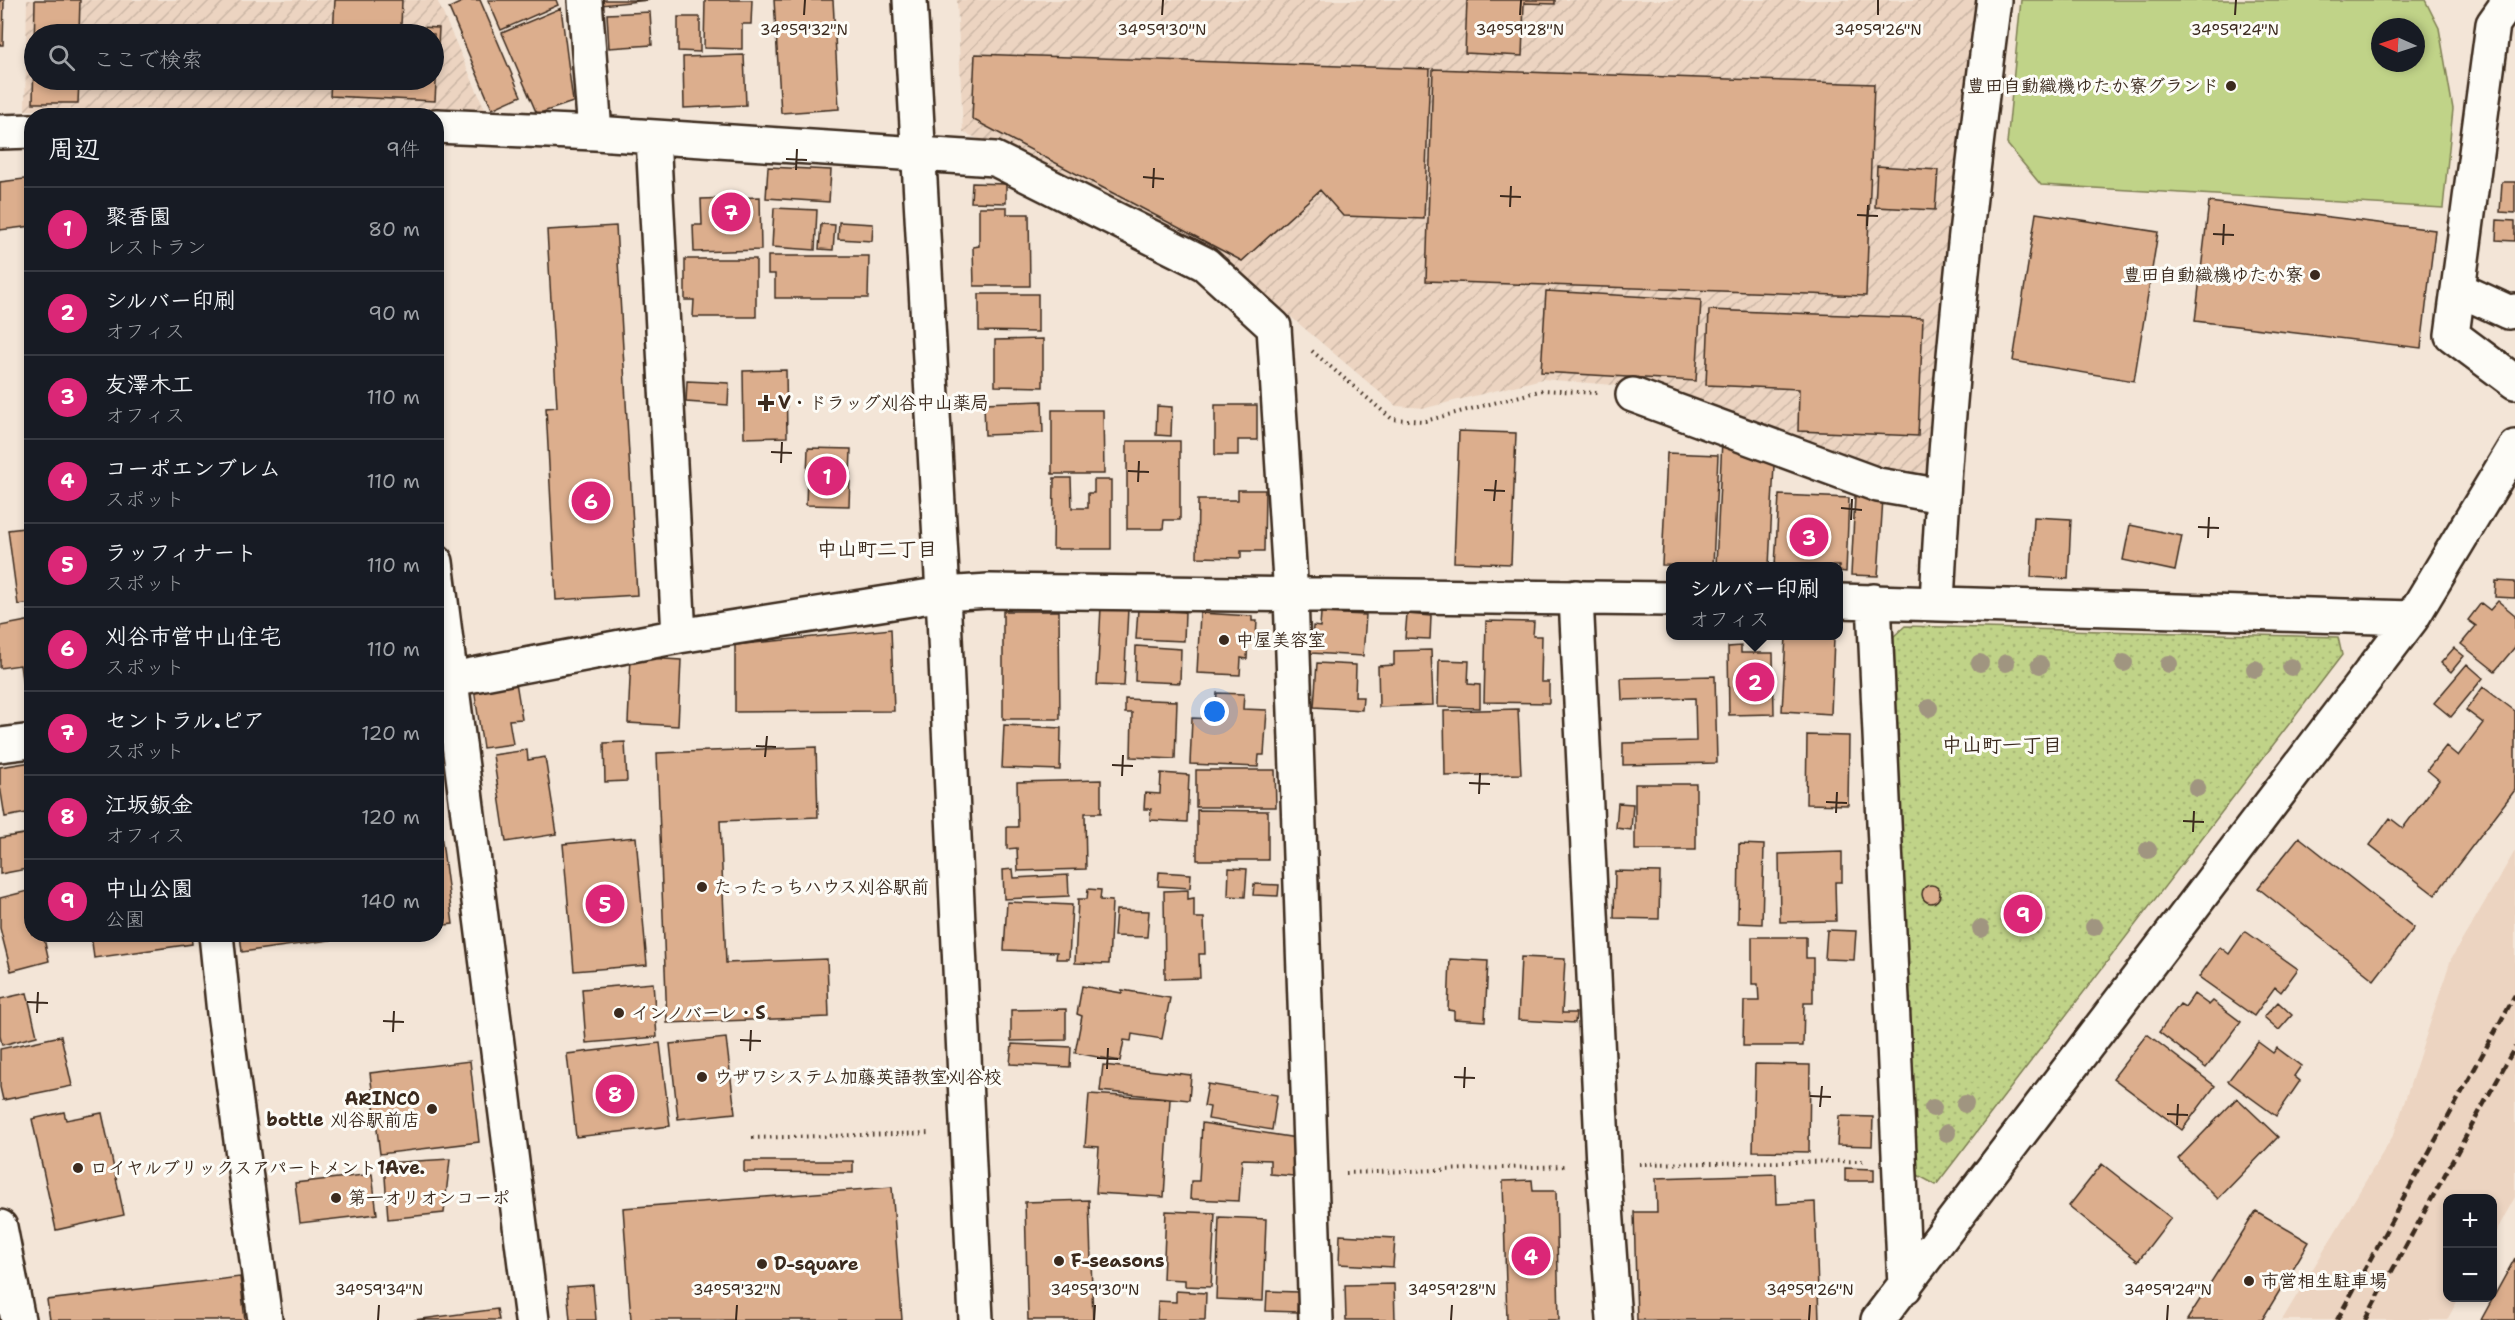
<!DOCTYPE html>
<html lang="ja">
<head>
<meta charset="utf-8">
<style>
	body { margin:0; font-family:"Shantell Sans","Klee One",sans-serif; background:#20242c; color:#f1f3f6 }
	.controls { position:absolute; right:18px; bottom:18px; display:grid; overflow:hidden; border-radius:12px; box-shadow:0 3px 9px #0003 }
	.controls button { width:54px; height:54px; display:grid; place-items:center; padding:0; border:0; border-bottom:2px solid #363941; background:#171b24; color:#f1f3f6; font:30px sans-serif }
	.compass { position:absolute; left:2371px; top:18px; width:54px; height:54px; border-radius:50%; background:#171b24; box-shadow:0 3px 9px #0003; rotate:273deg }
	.you { position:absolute; left:1215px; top:712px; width:21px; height:21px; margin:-15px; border:4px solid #fff; border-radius:50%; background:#1a73e8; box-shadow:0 0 0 9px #1a73e833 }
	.badge { display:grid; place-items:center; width:39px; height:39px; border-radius:50%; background:#db2777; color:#fff; font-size:20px; font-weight:700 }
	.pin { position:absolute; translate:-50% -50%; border:3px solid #fff; box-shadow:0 2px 6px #0006 }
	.popup { position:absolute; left:1666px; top:562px; width:177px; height:78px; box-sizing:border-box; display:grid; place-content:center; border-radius:12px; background:#171b24; filter:drop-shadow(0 2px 4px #0005); font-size:20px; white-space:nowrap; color:#9ea1a6 }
	.popup b { font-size:22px; color:#f1f3f6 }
	.popup::after { content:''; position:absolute; left:50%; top:100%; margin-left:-12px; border:12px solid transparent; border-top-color:#171b24 }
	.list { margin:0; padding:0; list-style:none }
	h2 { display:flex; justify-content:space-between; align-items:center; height:78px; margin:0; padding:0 24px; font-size:26px }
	h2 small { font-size:20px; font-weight:400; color:#9ea1a6 }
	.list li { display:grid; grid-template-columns:39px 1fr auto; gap:18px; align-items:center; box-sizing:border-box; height:84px; padding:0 24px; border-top:2px solid #363941 }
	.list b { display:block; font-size:22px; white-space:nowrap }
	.list p { margin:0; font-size:20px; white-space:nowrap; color:#9ea1a6 }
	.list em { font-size:20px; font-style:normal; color:#9ea1a6 }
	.icon { flex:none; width:33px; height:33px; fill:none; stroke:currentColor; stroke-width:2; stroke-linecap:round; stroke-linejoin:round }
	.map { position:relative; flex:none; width:2515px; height:1320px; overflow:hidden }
	.search { position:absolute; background:#171b24; box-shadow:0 3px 9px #0003; left:24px; top:24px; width:420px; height:66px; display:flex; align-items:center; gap:15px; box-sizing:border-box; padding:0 21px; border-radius:33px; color:#9ea1a6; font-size:22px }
	.panel { position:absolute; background:#171b24; box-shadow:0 3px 9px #0003; left:24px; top:108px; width:420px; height:834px; border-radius:24px }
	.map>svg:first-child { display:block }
	.built { fill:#ecd4c1 }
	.industrial { fill:url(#industrial-furrows); fill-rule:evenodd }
	.grass { fill:url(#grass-dots); stroke:#7e7e53; stroke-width:1.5 }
	.garden { fill:#c0d388; stroke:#7e7e53; stroke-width:1.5; fill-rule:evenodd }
	.building { fill:#dcae8d; stroke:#3b2a1e; stroke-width:1.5 }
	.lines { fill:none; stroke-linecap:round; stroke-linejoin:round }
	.minor-casing { stroke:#3b2a1e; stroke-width:38 }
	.path { stroke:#3b2a1e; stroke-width:4; stroke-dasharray:1.5 4.5; stroke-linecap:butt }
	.minor { stroke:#fdfcf7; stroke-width:33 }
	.rail { stroke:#3b2a1e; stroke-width:4.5; stroke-dasharray:9 4.5; stroke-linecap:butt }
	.tree { fill:#a09580 }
	.ticks { fill:none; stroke:#3b2a1e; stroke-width:2 }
	.poi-dot { fill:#3b2a1e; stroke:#fdfcf7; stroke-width:2 }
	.labels { text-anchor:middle; stroke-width:6; stroke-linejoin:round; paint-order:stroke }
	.poi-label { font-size:18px; font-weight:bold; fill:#3b2a1e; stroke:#fdfcf7; text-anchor:start }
	.neighbourhood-label { font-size:20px; font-weight:bold; fill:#3b2a1e; stroke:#fdfcf7 }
	.ticks-label { font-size:15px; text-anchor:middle; fill:#3b2a1e; stroke:#fdfcf7; stroke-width:6; stroke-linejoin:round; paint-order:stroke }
</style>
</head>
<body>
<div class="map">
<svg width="2515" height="1320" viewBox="0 0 2515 1320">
	<defs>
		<pattern id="industrial-furrows" width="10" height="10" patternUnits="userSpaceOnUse" patternTransform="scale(1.5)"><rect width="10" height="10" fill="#ecd4c1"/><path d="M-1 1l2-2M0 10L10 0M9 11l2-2" fill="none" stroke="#cbb6a5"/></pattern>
		<pattern id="grass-dots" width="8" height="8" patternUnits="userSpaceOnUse" patternTransform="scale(1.5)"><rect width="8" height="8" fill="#c0d388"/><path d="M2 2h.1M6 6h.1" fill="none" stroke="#a6b575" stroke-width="1.8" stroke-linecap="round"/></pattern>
	</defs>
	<rect width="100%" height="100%" fill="#f3e5d7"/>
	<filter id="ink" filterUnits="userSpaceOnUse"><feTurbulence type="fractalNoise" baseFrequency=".0167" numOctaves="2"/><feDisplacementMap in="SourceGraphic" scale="12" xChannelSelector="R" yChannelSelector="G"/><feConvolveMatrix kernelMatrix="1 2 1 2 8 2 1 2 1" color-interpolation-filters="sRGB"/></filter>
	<g filter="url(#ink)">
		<path class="built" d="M2515 851V1197L2493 1237 2492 1198H2448V1298H2459L2447 1320H2282L2394 1134 2451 959Z"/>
		<path class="industrial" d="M27 0H437L488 116 373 108 25 110ZM34 34H434V80H34Z
			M957 0H1976L1926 478 1882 472 1637 387 1542 379 1426 408 1396 406 1212 250 1109 197 963 132Z"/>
		<path class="grass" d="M1905 626 2338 637 2342 655 1936 1185 1914 1173 1893 637Z"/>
		<path class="garden" d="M2021 0H2425L2439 28 2453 109 2443 208 2041 185 2007 144ZM2380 27H2416V63H2380Z"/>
		<path class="building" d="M0 0H4L3 45H0Z
			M35 0H80L79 34H34V80H79L78 103H33Z
			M335 0H402L401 26 439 28 435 101 330 96 331 80H434V34H333Z
			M466 0H480L521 96 492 109 449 8Z
			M488 0H556L558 5 501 30Z
			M600 0H649L601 5Z
			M705 0H752L751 24H742V49L704 48Z
			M774 0H833L839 109 781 113Z
			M1467 0H1555V4L1524 3 1522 56 1465 53Z
			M561 8 573 102 537 114 502 33Z
			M650 12 652 45 609 48 607 14Z
			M678 17H700V52L678 51Z
			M975 54 1430 69 1424 219 1343 216 1320 190 1242 261 972 119Z
			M744 55 746 105 684 108 683 57Z
			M1433 69 1874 84 1866 296 1426 281Z
			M1877 166 1938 170 1935 210 1875 207Z
			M768 167 831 170 829 202 766 198Z
			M32 178V226L0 230V182Z
			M2502 182H2515V213L2500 212Z
			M972 183 1006 184V203L971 202Z
			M760 197 761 250 694 252 693 225H702L701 199Z
			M2209 202 2435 230 2421 348 2195 321Z
			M979 207H1007V214H1029L1030 286H974L973 247 979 246Z
			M774 208 817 210 815 250 772 247Z
			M2036 213 2158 232 2134 381 2013 361Z
			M2497 220 2515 221V241L2496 240Z
			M839 222 873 224 872 241 838 239Z
			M821 224 835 225 833 250 819 249Z
			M616 226 637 595 556 600 546 408 557 407 547 230Z
			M768 256H869L868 298H775V274H768Z
			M685 259H756V317H693L694 300H685Z
			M1546 291 1701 300 1696 381 1541 372Z
			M979 294H1038V332L979 331Z
			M1709 310 1923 318 1918 436 1798 431 1799 389 1706 385Z
			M1043 339V387L995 386V340Z
			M786 370 787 437 744 438 743 371Z
			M687 381 729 383 728 405 686 402Z
			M1042 401 1043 433 985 435 984 403Z
			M1215 405H1257V440H1238V455H1215Z
			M1157 406 1172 407 1171 436 1156 435Z
			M1052 410H1103L1104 474H1052Z
			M1459 431 1516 433 1511 564 1454 562Z
			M1722 440 1774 465 1769 566H1716Z
			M1127 441H1180V520H1164L1163 529H1127Z
			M808 448 851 449 849 506 806 505Z
			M1667 453 1718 455 1713 566 1662 565Z
			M1054 478H1071L1072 508H1088V493H1094V480H1111V549H1053Z
			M1238 490H1265L1264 551H1241V558L1197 557 1198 500H1238Z
			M1779 495 1849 498 1846 572 1839 571V566H1775Z
			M1855 496 1883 498 1878 576 1851 575Z
			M2034 517 2071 519 2068 579 2031 577Z
			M2130 525 2182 536 2175 571 2123 560Z
			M32 527V603L18 605 8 530Z
			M2496 581 2515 582V598L2495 597Z
			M2498 601 2515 615V647L2495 671 2461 644 2476 626 2468 620 2481 603 2490 610Z
			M1101 607 1128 609 1124 686 1097 685Z
			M1138 609 1185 612 1184 641 1136 639Z
			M1003 611H1059L1060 719H1003Z
			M1200 613 1252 616V621H1257L1256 638H1248L1247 659 1241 658 1240 675 1197 673Z
			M1321 613 1366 615 1363 656 1311 653 1313 626 1320 627Z
			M1407 614 1431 616 1430 639 1405 638Z
			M32 620V699L25 700 20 665 0 668V626Z
			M1486 621 1534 622 1533 636H1542L1541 682H1549V703L1484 702Z
			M891 629 894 711 735 712V645Z
			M1786 636 1834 638 1831 714 1782 711Z
			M1136 646 1181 649 1180 683 1135 681Z
			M1741 646V653H1773L1774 714 1729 715 1728 647Z
			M2454 648 2464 656 2451 672 2441 663Z
			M1431 650 1433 705 1379 707 1378 666 1394 665V651Z
			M631 657 681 660 678 726 628 723Z
			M1439 660 1469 661 1468 684 1480 685V708L1438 707Z
			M1317 663 1356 665 1355 697H1363L1362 710 1314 707Z
			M2467 664 2483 678 2451 717 2434 703Z
			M515 676 522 719 509 720 513 744 483 748 473 682Z
			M1715 676 1717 763 1623 765V743L1696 741 1695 698 1622 700 1621 678Z
			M2483 687 2515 711V790L2435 895 2370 845 2390 818 2403 828 2439 780 2427 770 2446 746 2458 756 2483 723 2466 710Z
			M1217 693 1244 694 1243 709 1267 710 1264 755H1259L1258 767 1190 764 1192 718 1215 719Z
			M1125 699 1177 701 1175 759 1131 757 1132 713H1125Z
			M1518 709 1521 774 1445 776 1444 711Z
			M1004 725 1061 728 1060 770 1002 768Z
			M1807 735 1849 736 1848 805 1806 804Z
			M625 742 627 781 605 782 604 743Z
			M816 747 818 817 720 821 726 963 827 959 829 1017 667 1023 657 753Z
			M527 750 528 760 545 757 557 834 506 842 493 755Z
			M32 762V812L5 817 0 786V767Z
			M1196 770H1275L1276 807H1196Z
			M1161 773 1189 775 1187 822 1150 820 1151 809H1144L1145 793 1160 794Z
			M1101 780V813H1085L1086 869 1018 871 1017 848 1007 849V827H1018L1017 782Z
			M1635 784H1696V850H1635Z
			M1618 803 1633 804 1631 830 1616 828Z
			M437 804 453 924 436 926V804Z
			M1197 810 1268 811V860H1197Z
			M30 833 32 868 0 874V838Z
			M636 837 647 965 574 971 563 844Z
			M2299 837 2414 928 2374 980 2258 888Z
			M1739 844 1764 845 1762 924 1738 923Z
			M1842 852V882H1835L1836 921 1780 922 1779 854Z
			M1229 868 1247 869 1245 897 1228 896Z
			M1013 869 1014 878 1068 875 1069 896 1004 899 1003 870Z
			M1615 871 1660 872 1659 919 1614 918Z
			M1159 872 1191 874 1190 888 1158 886Z
			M1254 884 1279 885 1278 896 1253 895Z
			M1922 894a9 9 0 1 1 18 0a9 9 0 1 1-18 0Z
			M1088 889 1101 890 1100 900 1112 901 1109 964 1075 963 1078 899H1087Z
			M32 890V934H43L49 961 11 971 0 928V898Z
			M1188 890V899L1194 898V918H1204L1205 954H1199L1200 978 1165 979 1164 891Z
			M1007 902 1072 905 1069 959H1056L1057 952 1004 950Z
			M1116 910 1149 911 1147 937 1114 936Z
			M1827 930 1856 931 1854 960 1825 959Z
			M2245 931 2298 969 2281 992 2275 987 2254 1016 2199 977 2220 947 2229 954Z
			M91 934H191L192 944 94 958Z
			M240 934H374L242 952Z
			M1752 937H1806V958H1813V1003H1804L1803 1046H1743L1744 1001H1759L1758 984H1752Z
			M1521 957 1565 959 1562 1013H1576L1575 1023 1518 1020Z
			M1450 959 1488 961 1485 1021 1454 1019V1011L1448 1010Z
			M653 983 657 1037 586 1043 582 989Z
			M1082 986 1122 993V990L1170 998 1162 1039 1132 1034 1131 1041 1124 1040 1120 1061 1075 1053 1082 1016 1077 1014Z
			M27 993 37 1036 2 1045 0 1036V999Z
			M2194 994 2209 1005 2213 1001 2241 1022 2206 1068 2159 1032 2180 1004 2185 1007Z
			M2278 1002 2292 1015 2279 1030 2264 1017Z
			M1066 1009V1040L1011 1041V1010Z
			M2147 1034 2215 1086 2182 1130 2113 1078Z
			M61 1036 72 1086 3 1100 0 1087V1049Z
			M726 1038 735 1113 678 1119 670 1044Z
			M2258 1042 2273 1053 2277 1048 2301 1066 2294 1076 2300 1081 2276 1116 2228 1081Z
			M660 1043 670 1126 576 1137 567 1054Z
			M1012 1044 1071 1047 1070 1067 1010 1064Z
			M470 1061 479 1142 380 1154 370 1073Z
			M1755 1064 1810 1065 1809 1152 1753 1151Z
			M1103 1065 1191 1075 1189 1100 1100 1091Z
			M1208 1084 1277 1095 1272 1130 1208 1119 1210 1107 1204 1106Z
			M1089 1094 1170 1099 1164 1197 1096 1193 1099 1147 1085 1146Z
			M2237 1098 2278 1137 2218 1199 2178 1159Z
			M64 1112 66 1120 102 1113 124 1215 56 1230 32 1119Z
			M1839 1116 1873 1117 1872 1146 1837 1145Z
			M1202 1123 1296 1138 1294 1176 1270 1174V1160L1242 1159 1239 1201 1190 1199 1191 1181H1199Z
			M450 1159 444 1213 388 1219 384 1163Z
			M744 1161H853V1173L744 1172Z
			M2102 1164 2171 1218 2138 1261 2069 1206Z
			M1845 1168 1874 1169V1181H1845Z
			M372 1174 377 1214 300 1223 295 1183Z
			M1776 1174 1777 1204 1815 1202 1819 1320H1637L1634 1212H1657L1656 1178Z
			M1532 1180 1533 1191H1556L1559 1320H1507L1503 1181Z
			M892 1187 902 1320H631L623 1208Z
			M1089 1200 1093 1320H1028L1025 1202Z
			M1166 1211 1215 1213 1211 1287 1185 1286V1280L1163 1279Z
			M2256 1211 2309 1242 2262 1320H2187Z
			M1219 1217 1266 1219 1263 1301 1216 1299Z
			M1340 1235 1395 1238 1393 1267 1339 1264Z
			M2515 1258V1320H2481Z
			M240 1277 245 1320H50L47 1300Z
			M1394 1284 1395 1320H1346L1345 1285Z
			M593 1285 596 1320H570L567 1287Z
			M1176 1291 1206 1293 1205 1320H1157L1158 1301 1176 1302Z
			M1267 1291 1298 1292 1297 1312 1266 1311Z
			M497 1309 499 1320H414Z"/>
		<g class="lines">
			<defs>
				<path id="minor" d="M585 0 595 133
					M910 0 943 594 976 1320
					M2510 0 2493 24 2452 335 2515 382
					M436 126 595 133 995 159 1205 264 1274 327 1291 596 1316 1320
					M0 132 32 131
					M653 137 679 636
					M2460 290 2508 312 2515 311
					M1633 395 1878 485 1942 496
					M436 562 532 1320
					M1576 597 1603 1165 1614 1320
					M1839 601 2412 618
					M1874 601 1905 1287
					M1937 603C1946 401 1968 200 1994 0
					M436 682 679 636 943 594 989 591 1671 599
					M0 745 32 741
					M216 934 224 1013 265 1320
					M0 1227 18 1320
					M1878 1320 2412 618 2515 447"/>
			</defs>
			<use href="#minor" class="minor-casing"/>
			<path class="path" d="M1312 351 1392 419 1425 421 1543 390 1597 393
				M752 1138 931 1133
				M1639 1164 1863 1161
				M1346 1173 1566 1166"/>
			<use href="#minor" class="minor"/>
			<path class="rail" d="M2337 1320 2515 995
				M2365 1320 2515 1047"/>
		</g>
		<g class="tree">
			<circle cx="1980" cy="663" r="9"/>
			<circle cx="2006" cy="663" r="9"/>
			<circle cx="2124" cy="663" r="9"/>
			<circle cx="2169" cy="664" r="9"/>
			<circle cx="2040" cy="665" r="9"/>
			<circle cx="2291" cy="667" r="9"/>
			<circle cx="2255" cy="669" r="9"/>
			<circle cx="1929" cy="708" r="9"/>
			<circle cx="2197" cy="788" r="9"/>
			<circle cx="2148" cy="850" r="9"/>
			<circle cx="2094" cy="927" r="9"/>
			<circle cx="1981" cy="929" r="9"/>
			<circle cx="1965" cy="1104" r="9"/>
			<circle cx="1933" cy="1108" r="9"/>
			<circle cx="1947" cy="1133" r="9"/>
		</g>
	</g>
	<path class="ticks" d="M804 15 805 0M1162 15 1163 0M1520 15 1521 0M1878 15V0M2235 15 2236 0M786 159 807 160M796 170 797 149M1143 177 1164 179M1153 188 1154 168M1500 196 1521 197M1510 207 1511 186M1857 215 1878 216M1867 226 1868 205M2213 234 2234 235M2223 245 2224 224M771 452 792 453M781 463 782 442M1128 471 1149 472M1138 482 1139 461M1484 490 1505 491M1494 501 1496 480M1841 508 1862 510M1851 520 1852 499M2198 527 2219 528M2208 538 2209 517M756 746 776 747M765 757 767 736M1112 765 1133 766M1122 776 1123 755M1469 783 1490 784M1479 794 1480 773M1826 802 1847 803M1836 813 1837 792M2183 821 2204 822M2193 832 2194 811M27 1002 48 1003M37 1013 38 992M383 1021 404 1022M393 1032 394 1011M740 1040 761 1041M750 1051 751 1030M1097 1058 1118 1059M1107 1069 1108 1048M1454 1077 1475 1078M1464 1088 1465 1067M1810 1096 1831 1097M1820 1107 1822 1086M2167 1114 2188 1115M2177 1125 2178 1104M378 1320 379 1305M736 1320 737 1305M1094 1320 1095 1305M1451 1320 1452 1305M1809 1320 1810 1305M2167 1320 2168 1305"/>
	<g class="poi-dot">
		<circle cx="2231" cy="86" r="6"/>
		<circle cx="2315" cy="275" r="6"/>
		<path d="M763 394h6v6h6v6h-6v6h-6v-6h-6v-6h6z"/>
		<circle cx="1224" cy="640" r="6"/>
		<circle cx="702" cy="887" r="6"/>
		<circle cx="619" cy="1013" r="6"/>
		<circle cx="702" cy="1077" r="6"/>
		<circle cx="432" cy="1109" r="6"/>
		<circle cx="78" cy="1168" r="6"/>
		<circle cx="336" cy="1198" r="6"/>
		<circle cx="1059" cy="1261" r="6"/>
		<circle cx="762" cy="1264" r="6"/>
		<circle cx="2249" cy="1281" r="6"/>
	</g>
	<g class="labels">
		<g class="poi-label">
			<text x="2219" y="92" text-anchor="end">豊田自動織機ゆたか寮グランド</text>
			<text x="2303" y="281" text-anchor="end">豊田自動織機ゆたか寮</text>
			<text x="778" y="409">V・ドラッグ刈谷中山薬局</text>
			<text x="1236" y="646">中屋美容室</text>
			<text x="714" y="893">たったっちハウス刈谷駅前</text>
			<text x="631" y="1019">インノバーレ・S</text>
			<text x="714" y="1083">ウザワシステム加藤英語教室刈谷校</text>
			<text x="420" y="1105" text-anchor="end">ARINCO<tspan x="420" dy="21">bottle 刈谷駅前店</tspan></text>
			<text x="90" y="1174">ロイヤルブリックスアパートメント1Ave.</text>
			<text x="348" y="1204">第一オリオンコーポ</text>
			<text x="1071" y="1267">F-seasons</text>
			<text x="774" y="1270">D-square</text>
			<text x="2261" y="1287">市営相生駐車場</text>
		</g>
		<g class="neighbourhood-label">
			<text x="877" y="556">中山町二丁目</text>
			<text x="2002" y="752">中山町一丁目</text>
		</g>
	</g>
	<g class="ticks-label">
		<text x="804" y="35">34°59'32"N</text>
		<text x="1162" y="35">34°59'30"N</text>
		<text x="1520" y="35">34°59'28"N</text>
		<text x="1878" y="35">34°59'26"N</text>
		<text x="2235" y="35">34°59'24"N</text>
		<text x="379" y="1295">34°59'34"N</text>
		<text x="737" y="1295">34°59'32"N</text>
		<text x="1095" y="1295">34°59'30"N</text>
		<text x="1452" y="1295">34°59'28"N</text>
		<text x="1810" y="1295">34°59'26"N</text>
		<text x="2168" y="1295">34°59'24"N</text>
	</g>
</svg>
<div class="controls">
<button>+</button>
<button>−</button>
</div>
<svg class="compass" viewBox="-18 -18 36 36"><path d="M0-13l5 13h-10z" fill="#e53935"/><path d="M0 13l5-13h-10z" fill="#9ea1a6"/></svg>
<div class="you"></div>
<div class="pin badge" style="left:827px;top:476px">1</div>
<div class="pin badge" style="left:1755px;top:682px">2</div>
<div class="popup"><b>シルバー印刷</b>オフィス</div>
<div class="pin badge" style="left:1809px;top:537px">3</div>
<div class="pin badge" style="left:1531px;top:1256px">4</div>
<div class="pin badge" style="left:605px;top:904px">5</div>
<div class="pin badge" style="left:591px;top:501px">6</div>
<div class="pin badge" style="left:731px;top:212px">7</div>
<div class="pin badge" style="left:615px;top:1094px">8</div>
<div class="pin badge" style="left:2023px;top:914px">9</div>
<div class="search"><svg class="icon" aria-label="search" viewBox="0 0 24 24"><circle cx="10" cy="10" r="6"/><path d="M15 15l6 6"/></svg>ここで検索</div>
<section class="panel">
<h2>周辺<small>9件</small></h2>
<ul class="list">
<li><span class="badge">1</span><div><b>聚香園</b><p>レストラン</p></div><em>80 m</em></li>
<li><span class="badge">2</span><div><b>シルバー印刷</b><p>オフィス</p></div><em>90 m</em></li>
<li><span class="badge">3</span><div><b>友澤木工</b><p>オフィス</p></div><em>110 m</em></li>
<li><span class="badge">4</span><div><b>コーポエンブレム</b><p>スポット</p></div><em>110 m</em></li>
<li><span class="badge">5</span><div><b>ラッフィナート</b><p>スポット</p></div><em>110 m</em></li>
<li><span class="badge">6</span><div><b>刈谷市営中山住宅</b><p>スポット</p></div><em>110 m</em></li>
<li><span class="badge">7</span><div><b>セントラル.ピア</b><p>スポット</p></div><em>120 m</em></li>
<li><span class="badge">8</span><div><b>江坂鈑金</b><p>オフィス</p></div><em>120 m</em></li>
<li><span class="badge">9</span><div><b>中山公園</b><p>公園</p></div><em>140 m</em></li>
</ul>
</section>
</div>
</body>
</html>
